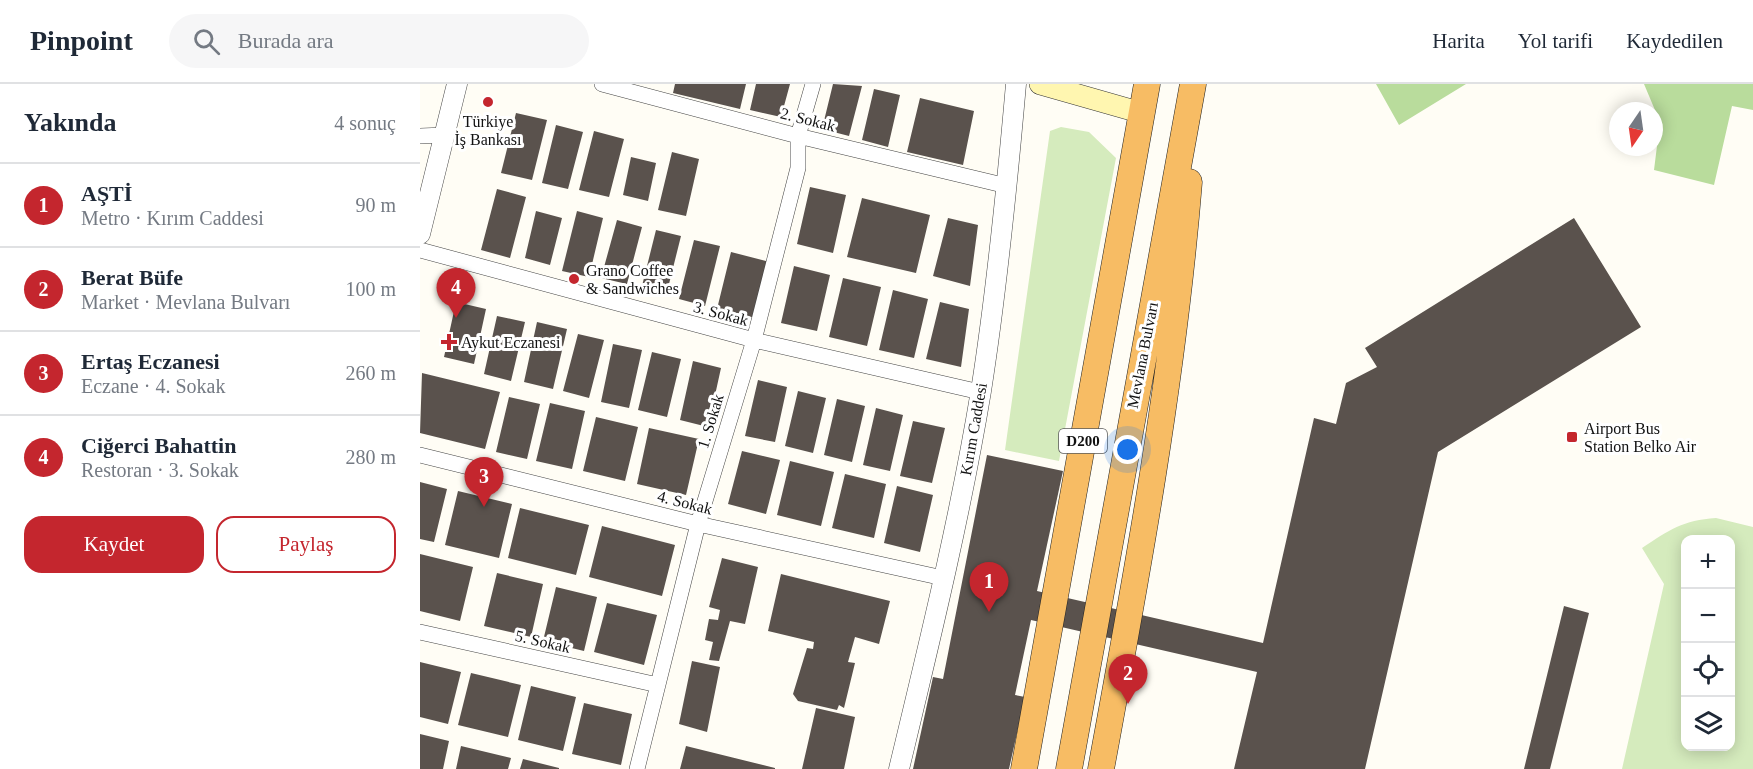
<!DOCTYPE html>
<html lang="tr">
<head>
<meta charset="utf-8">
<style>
	body { margin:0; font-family:Georgia,serif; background:#f6f6f7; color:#1f2937 }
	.controls { position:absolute; right:18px; bottom:18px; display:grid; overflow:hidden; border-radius:12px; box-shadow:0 3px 15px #0003 }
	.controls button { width:54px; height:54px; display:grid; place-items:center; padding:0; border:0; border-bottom:2px solid #e0e1e3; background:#fff; color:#1f2937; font:30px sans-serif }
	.compass { position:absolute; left:1189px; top:18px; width:54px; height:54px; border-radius:50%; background:#fff; box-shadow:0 3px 15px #0003; rotate:193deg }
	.you { position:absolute; left:708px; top:366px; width:21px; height:21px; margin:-15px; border:4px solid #fff; border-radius:50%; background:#1a73e8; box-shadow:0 0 0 9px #1a73e833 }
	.badge { display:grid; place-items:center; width:39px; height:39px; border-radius:50%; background:#c4262e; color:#fff; font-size:20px; font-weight:700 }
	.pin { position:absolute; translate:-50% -50px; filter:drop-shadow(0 2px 3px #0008) }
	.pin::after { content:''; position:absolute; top:32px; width:21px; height:18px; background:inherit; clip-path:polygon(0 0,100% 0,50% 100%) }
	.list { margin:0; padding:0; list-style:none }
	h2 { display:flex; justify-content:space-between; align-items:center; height:78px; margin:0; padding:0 24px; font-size:26px }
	h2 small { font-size:20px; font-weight:400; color:#747a83 }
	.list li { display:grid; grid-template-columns:39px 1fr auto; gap:18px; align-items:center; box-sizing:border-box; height:84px; padding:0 24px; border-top:2px solid #e0e1e3 }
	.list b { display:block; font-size:22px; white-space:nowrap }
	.list p { margin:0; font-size:20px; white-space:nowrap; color:#747a83 }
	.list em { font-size:20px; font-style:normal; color:#747a83 }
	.actions { display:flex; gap:12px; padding:18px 24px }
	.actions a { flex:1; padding:14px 0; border:2px solid #c4262e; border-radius:18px; text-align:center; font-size:21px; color:#c4262e }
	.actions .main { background:#c4262e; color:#fff }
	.icon { flex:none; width:33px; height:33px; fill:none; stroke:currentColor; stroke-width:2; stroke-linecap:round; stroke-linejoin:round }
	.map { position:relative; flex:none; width:1333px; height:685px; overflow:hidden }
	header { display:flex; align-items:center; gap:36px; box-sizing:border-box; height:84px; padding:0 30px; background:#fff; border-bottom:2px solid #e0e1e3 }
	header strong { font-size:28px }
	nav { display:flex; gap:33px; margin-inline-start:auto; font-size:21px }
	.search { width:420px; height:54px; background:#f6f6f7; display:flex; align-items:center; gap:15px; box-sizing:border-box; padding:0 21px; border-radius:33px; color:#747a83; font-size:22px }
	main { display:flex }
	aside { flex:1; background:#fff }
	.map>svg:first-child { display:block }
	.green { fill:#d5ebbd; fill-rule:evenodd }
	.forest { fill:#b9dc9c }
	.building { fill:#5a524d }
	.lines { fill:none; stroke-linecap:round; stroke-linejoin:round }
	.minor-casing { stroke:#444; stroke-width:16 }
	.tertiary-casing { stroke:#444; stroke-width:21 }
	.secondary-casing { stroke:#333; stroke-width:22 }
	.trunk-casing { stroke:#222; stroke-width:27 }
	.minor { stroke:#fff; stroke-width:15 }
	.tertiary { stroke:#fff; stroke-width:20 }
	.secondary { stroke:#fff6b0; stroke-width:21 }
	.trunk { stroke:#f7bc64; stroke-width:26 }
	.poi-dot { fill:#c4262e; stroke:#fff; stroke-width:2 }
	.labels { text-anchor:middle; stroke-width:6; stroke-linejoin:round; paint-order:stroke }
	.shield { fill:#fff; stroke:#585858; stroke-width:1.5 }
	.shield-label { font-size:15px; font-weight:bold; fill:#111 }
	.street-label { font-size:16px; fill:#111; stroke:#fff }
	.poi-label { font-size:16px; fill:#111; stroke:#fff; text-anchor:start }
</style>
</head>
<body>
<header>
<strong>Pinpoint</strong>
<div class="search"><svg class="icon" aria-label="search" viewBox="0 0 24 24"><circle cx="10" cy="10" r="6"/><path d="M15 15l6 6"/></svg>Burada ara</div>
<nav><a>Harita</a><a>Yol tarifi</a><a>Kaydedilen</a></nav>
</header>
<main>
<aside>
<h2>Yakında<small>4 sonuç</small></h2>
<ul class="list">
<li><span class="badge">1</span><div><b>AŞTİ</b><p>Metro · Kırım Caddesi</p></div><em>90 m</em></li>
<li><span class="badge">2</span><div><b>Berat Büfe</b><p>Market · Mevlana Bulvarı</p></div><em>100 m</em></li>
<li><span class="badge">3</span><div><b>Ertaş Eczanesi</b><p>Eczane · 4. Sokak</p></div><em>260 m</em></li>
<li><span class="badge">4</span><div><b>Ciğerci Bahattin</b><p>Restoran · 3. Sokak</p></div><em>280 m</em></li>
</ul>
<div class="actions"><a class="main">Kaydet</a><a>Paylaş</a></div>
</aside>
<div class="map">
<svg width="1333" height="685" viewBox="0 0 1333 685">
	<rect width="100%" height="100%" fill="#fffdf5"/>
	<path class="green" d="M641 43 669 48 696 74 639 377 585 366 630 47Z
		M1296 434 1333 443V685H1202L1244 500 1222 464C1249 446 1263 436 1296 434ZM1266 455H1310V662H1266Z"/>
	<path class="forest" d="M956 0H1046L979 41Z
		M1224 0H1333V26L1312 22 1294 101 1234 86 1240 38Z"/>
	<path class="building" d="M255 0H326L320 25 253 9Z
		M336 0H370L361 33 330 26Z
		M413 0 442 2 429 52 402 45Z
		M454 5 480 11 468 63 442 56Z
		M500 14 554 27 543 81 487 68Z
		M96 29 127 36 112 96 81 89Z
		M136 41 163 48 148 105 122 99Z
		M174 47 204 55 189 113 159 106Z
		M252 68 279 75 266 132 238 126Z
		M211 73 236 79 228 117 203 111Z
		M390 103 426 111 413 169 377 160Z
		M77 105 106 113 90 174 61 166Z
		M442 114 510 131 496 189 427 173Z
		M116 127 142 134 130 181 105 174Z
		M157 127 183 134 169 193 142 187Z
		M528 134 558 141 550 202 513 192Z
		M1154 134 1221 243 1018 368 945 685H814L837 588 611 536 595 611 605 613 589 685H493L513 593 523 595 567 371 643 387 617 507 843 559 894 334 916 340 926 299 957 283 945 264Z
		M197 136 222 143 207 200 181 194Z
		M236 146 261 152 246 212 221 206Z
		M274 156 300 162 285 222 259 215Z
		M311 168 350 178 336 234 297 225Z
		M374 182 410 191 397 247 361 239Z
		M423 194 461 203 447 262 409 253Z
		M473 206 508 215 494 274 459 266Z
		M36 218 66 225 54 280 24 273Z
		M520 218 549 225 541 283 506 275Z
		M77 232 105 238 91 297 64 290Z
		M117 238 147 245 133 305 104 298Z
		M158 250 184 256 169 314 143 307Z
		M193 260 222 266 209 324 181 318Z
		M232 268 261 275 247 333 218 326Z
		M273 277 301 284 288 343 260 336Z
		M2 289 80 308 65 365 0 349Z
		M338 296 367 303 355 358 325 352Z
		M378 307 406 314 393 369 365 362Z
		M89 313 120 320 107 375 76 368Z
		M417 315 445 322 432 378 404 371Z
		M130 319 165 327 152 385 116 377Z
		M456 324 483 331 470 387 443 381Z
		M176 333 218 343 205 397 163 387Z
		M493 337 525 344 512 399 480 392Z
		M229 344 279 355 266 411 217 400Z
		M322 367 360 376 346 430 308 420Z
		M370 377 414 388 401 442 357 431Z
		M425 390 466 400 454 454 412 444Z
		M0 398 27 405 14 458 0 455Z
		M477 402 513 411 500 468 464 459Z
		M38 407 92 420 79 474 25 461Z
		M100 424 169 441 156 491 88 474Z
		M182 442 255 461 242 512 169 493Z
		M0 470 53 483 40 537 0 527Z
		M302 474 338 483 325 540 310 537 299 577 289 576 293 558 285 556 289 535 298 536 300 526 289 523Z
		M77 489 123 500 111 553 64 542Z
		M361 490 470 517 459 560 435 553 428 578 435 579 424 624 419 621 417 626 378 617 373 610 387 564 393 565 394 558 348 547Z
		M136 503 177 513 164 567 123 557Z
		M187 519 237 531 224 581 174 568Z
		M1144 522 1169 529 1130 685H1104Z
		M272 577 300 583 287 648 259 640Z
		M0 578 41 588 28 640 0 633Z
		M51 589 101 601 88 653 38 641Z
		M111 602 156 613 143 667 98 656Z
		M164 619 212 630 201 681 152 670Z
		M396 624 435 633 424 685H382Z
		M0 650 29 657 23 685H0Z
		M41 662 91 674 88 685H36Z
		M266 662 355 684V685H260Z
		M103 675 139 684V685H100Z"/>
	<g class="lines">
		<defs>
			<path id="minor" d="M182 0 378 52 587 102
				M0 52 25 51
				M0 166 334 256 560 308
				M0 371 278 440 523 494
				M0 548 238 601
				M217 685 278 440 334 256 378 84V52L393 0"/>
			<path id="tertiary" d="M0 150 37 0
				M479 685C509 560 540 434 561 307 577 205 587 103 596 0"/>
			<path id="secondary" d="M620 0 722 29"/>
			<path id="trunk" d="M604 685 727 0
				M649 685 773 0
				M681 685C717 490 753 296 769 98"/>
		</defs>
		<use href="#minor" class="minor-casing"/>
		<use href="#tertiary" class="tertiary-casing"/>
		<use href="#secondary" class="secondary-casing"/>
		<use href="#trunk" class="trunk-casing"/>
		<use href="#minor" class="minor"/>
		<use href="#tertiary" class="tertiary"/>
		<use href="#secondary" class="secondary"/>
		<use href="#trunk" class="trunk"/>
	</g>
	<g class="poi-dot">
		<circle cx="68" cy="18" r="6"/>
		<circle cx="154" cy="195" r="6"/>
		<path d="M26 249h6v6h6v6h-6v6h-6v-6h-6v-6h6z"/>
		<rect x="1146" y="347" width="12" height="12" rx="3"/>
	</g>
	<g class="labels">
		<rect class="shield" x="639" y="345" width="48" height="24" rx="4.5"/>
		<g class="shield-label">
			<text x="663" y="362">D200</text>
		</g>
		<g class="street-label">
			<text transform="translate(388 35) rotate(14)" y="6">2. Sokak</text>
			<text transform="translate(301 229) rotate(15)" y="6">3. Sokak</text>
			<text transform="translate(722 271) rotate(-79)" y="6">Mevlana Bulvarı</text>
			<text transform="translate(290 337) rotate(-73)" y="6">1. Sokak</text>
			<text transform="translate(553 345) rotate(-80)" y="6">Kırım Caddesi</text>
			<text transform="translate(265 418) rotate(14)" y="6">4. Sokak</text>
			<text transform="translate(123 557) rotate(13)" y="6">5. Sokak</text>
		</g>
		<g class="poi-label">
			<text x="68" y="43" text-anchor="middle">Türkiye<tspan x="68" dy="18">İş Bankası</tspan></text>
			<text x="166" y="192">Grano Coffee<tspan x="166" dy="18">&amp; Sandwiches</tspan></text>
			<text x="41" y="264">Aykut Eczanesi</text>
			<text x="1164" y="350">Airport Bus<tspan x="1164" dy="18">Station Belko Air</tspan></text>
		</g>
	</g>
</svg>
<div class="controls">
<button>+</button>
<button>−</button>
<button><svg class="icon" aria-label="locate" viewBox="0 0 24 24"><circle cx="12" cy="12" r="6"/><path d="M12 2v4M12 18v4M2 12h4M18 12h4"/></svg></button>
<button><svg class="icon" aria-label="layers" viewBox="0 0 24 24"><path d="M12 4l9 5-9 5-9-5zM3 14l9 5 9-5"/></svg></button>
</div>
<svg class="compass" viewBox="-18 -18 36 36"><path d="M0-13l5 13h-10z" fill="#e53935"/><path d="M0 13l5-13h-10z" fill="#747a83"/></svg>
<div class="you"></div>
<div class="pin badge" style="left:569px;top:528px">1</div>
<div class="pin badge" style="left:708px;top:620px">2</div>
<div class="pin badge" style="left:64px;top:423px">3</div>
<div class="pin badge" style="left:36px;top:234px">4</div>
</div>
</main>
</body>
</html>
